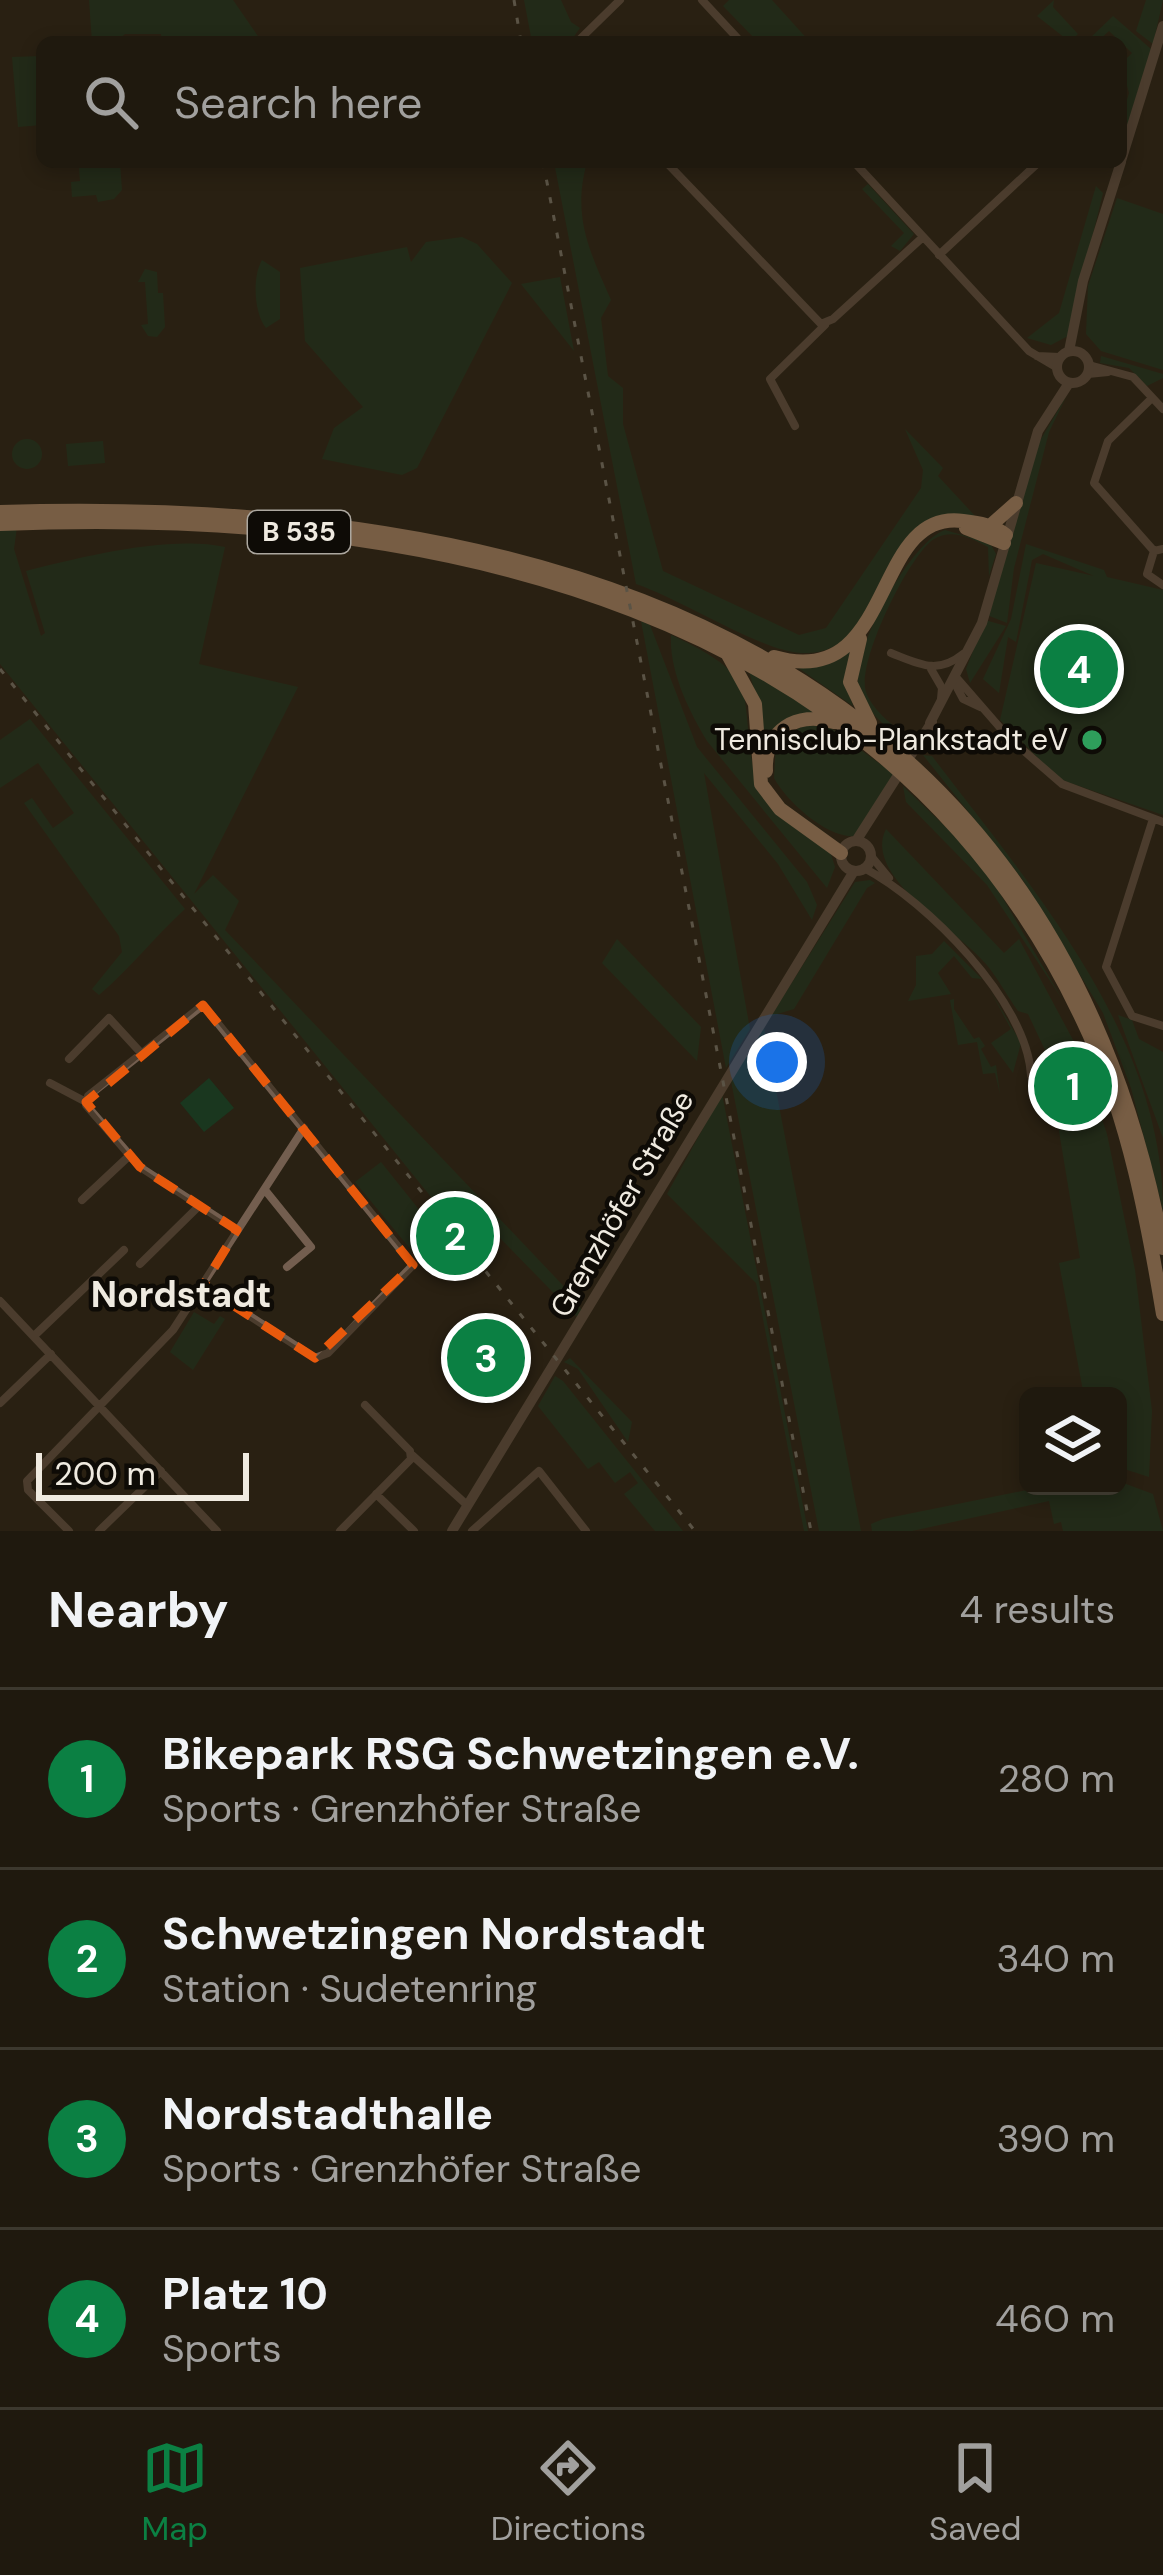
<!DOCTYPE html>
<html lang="en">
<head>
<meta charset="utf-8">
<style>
	body { margin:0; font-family:"DM Sans",sans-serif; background:#2c261c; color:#f1f3f6 }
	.controls { position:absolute; right:36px; bottom:36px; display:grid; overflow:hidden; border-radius:18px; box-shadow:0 6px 18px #0003 }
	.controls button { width:108px; height:108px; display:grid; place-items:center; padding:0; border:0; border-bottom:3px solid #3c382e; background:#1f190e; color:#f1f3f6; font:60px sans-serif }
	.scale { position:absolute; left:36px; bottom:30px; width:213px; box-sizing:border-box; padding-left:12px; border:6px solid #efeae0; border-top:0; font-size:33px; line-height:42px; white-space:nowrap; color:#efeae0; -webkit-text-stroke:9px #0e0b06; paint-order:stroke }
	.you { position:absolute; left:777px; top:1062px; width:42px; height:42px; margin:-30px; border:9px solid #fff; border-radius:50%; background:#1a73e8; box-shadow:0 0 0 18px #1a73e833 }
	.badge { display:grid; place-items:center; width:78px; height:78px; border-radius:50%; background:#0b8043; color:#fff; font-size:39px; font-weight:700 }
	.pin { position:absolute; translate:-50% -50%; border:6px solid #fff; box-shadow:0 3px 12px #0006 }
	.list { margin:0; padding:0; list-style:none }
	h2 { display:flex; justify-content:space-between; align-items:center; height:156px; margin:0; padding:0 48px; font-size:51px }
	h2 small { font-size:39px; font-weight:400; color:#a1a09e }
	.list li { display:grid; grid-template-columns:78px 1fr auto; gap:36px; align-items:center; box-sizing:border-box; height:180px; padding:0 48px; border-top:3px solid #3c382e }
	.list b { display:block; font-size:45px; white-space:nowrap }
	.list p { margin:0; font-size:39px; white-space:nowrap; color:#a1a09e }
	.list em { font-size:39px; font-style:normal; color:#a1a09e }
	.icon { flex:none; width:66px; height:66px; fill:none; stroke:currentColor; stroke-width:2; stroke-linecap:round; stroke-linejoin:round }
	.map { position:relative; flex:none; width:1163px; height:1531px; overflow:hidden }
	.search { position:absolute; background:#1f190e; box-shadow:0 6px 18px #0003; left:36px; right:36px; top:36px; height:132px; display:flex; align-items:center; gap:30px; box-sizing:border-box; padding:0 42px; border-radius:18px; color:#a1a09e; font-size:45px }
	.sheet { height:876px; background:#1f190e }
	nav { display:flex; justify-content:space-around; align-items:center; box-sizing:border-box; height:168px; border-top:3px solid #3c382e; background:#1f190e; font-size:33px; color:#a1a09e }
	nav a { display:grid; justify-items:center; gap:6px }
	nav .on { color:#0b8043 }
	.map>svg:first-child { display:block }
	.green { fill:#1a371f }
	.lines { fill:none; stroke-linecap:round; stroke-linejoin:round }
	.minor { stroke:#735e4f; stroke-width:8 }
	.tertiary { stroke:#735e4f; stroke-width:10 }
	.trunk { stroke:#d4a682; stroke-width:14 }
	.rail { stroke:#969084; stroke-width:3; stroke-dasharray:6 12; stroke-linecap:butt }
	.marked { fill:none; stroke:#e8590c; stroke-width:9; stroke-dasharray:24 15; stroke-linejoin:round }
	.leisure-dot { fill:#2e9e5b; stroke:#0e0b06; stroke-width:4.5 }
	.labels { text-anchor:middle; stroke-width:9; stroke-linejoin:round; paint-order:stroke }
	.shield { fill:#0e0b06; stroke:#aca79f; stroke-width:3 }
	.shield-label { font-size:27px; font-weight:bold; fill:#efeae0 }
	.poi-label { font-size:30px; fill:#efeae0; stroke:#0e0b06; text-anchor:end }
	.street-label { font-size:30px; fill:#efeae0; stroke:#0e0b06 }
	.quarter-label { font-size:36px; font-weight:bold; fill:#efeae0; stroke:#0e0b06 }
</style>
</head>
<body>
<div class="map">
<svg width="1163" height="1531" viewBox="0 0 1163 1531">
	<rect width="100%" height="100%" fill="#292113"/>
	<path class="green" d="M89 0H233L262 42H162L161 34H125L115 42H92Z
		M524 0H561L571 22 580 28 570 42H532Z
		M729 0H772L810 42H758L723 6Z
		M1054 0 1053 7 1078 34 1070 42 1037 16Z
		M1146 0H1163L1153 44 1136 31Z
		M1113 16 1151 49 1124 136 1121 119 1129 93 1121 64 1132 53 1109 31 1097 42H1086Z
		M42 56V125L18 127 12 57Z
		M70 162H120L122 190 114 199 98 202 96 195 72 197 71 182 80 181 79 168H70Z
		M554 162H587C572 216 589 250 611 300L601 318 608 376 623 388V424L663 571 799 635 826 628 921 488 923 470 905 429 943 468 938 476 976 517C863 506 896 658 800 653 759 650 681 599 636 584Z
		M868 184 914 234 900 251 891 246 904 233 862 189Z
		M1096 186 1103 193 1068 336 1051 345 1027 338 1059 313Z
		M1117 198 1163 214V370L1101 351 1086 334 1088 286Z
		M462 237 477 244 512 283 417 468 402 475 322 459 334 428 363 407 305 341 300 268 407 247 411 262 426 242Z
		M262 260 280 272V319L266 328C254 313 252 277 262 260Z
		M145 269 157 272 158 293H163L165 327 157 337 148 336 141 325 148 324 145 282H138Z
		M560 277 574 351 521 284Z
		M1101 356 1163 374V378L1147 386 1129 368 1100 363Z
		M1067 395 1049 432 1014 568 1007 623 987 615 1038 444Z
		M12 454a15 15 0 1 1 30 0a15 15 0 1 1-30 0Z
		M103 441 105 463 68 466 66 444Z
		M17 527 14 549 41 636 45 633 26 571C81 557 170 535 225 547L199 664 298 687 194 894 213 875 239 901 225 930 574 1297 582 1311 579 1319 462 1199 444 1213 0 664V528Z
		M945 530 990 543 996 554 989 576 988 547C971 538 953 528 934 539 909 555 856 663 866 692 873 712 896 727 911 740L909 746C891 730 866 713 859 690 848 654 910 542 945 530Z
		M1026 544 1104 570 1107 577 1163 590V815L1059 779 1000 720 1036 563 1094 576 1043 554 1032 560 1016 642 1008 637 999 693 983 679 1011 619Z
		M985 620 1006 626 970 683 966 669Z
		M641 621 650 625 697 747 807 882 817 905 812 920 778 864 704 773 750 1029 726 1068Z
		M671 635C769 680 736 693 756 781L829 848 835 867 827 888 707 741C689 711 669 671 671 635Z
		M852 648 848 691 853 706 797 667 825 664Z
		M748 668 822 714C799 716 776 720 767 746 747 801 817 816 839 847L783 806 768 788 761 713Z
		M30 719 185 909C154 937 131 968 99 995L92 989 122 952 119 936 24 803 32 798 53 828 74 813 38 763 0 788V740Z
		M806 724 832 729 894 774 855 836C828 839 786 801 774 778L776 742Z
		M923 755 932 756C1032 888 1163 1035 1163 1210L1131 1088 1103 1013 1022 879Z
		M903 786 981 861 1062 999 987 885 906 802Z
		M886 829 1004 953 1019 939 1080 1053 1107 1134 1135 1270 1152 1411 1149 1477 1118 1467V1396H1084L1059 1263 1080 1258 1052 1089 1039 1056 1045 1050 1028 1014 1018 1011C1007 996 998 978 986 964 956 929 862 876 886 829Z
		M870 880 875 883 867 888 794 1009 771 1016 855 882Z
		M617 939 701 1027 697 1061 602 963Z
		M944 941 982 979 972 978 954 956 938 973 951 994 908 1001 916 985V956L932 954Z
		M990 990 1021 1043 1013 1073 991 1043 1011 1029Z
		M954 999V1009L974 1039 979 1037 985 1046 981 1049 991 1067 996 1065 1000 1094 995 1073 983 1074 977 1042 958 1045 950 1000Z
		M1118 1015 1132 1020 1139 1039 1163 1052V1138Z
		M764 1028 861 1531H819L731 1081Z
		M209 1078 234 1108 204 1132 180 1103Z
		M722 1094 808 1531H804L756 1283 667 1194Z
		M381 1162 445 1242 422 1263 355 1182Z
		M194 1312 214 1324 220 1316 225 1319 193 1370 170 1352Z
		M570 1358 632 1422 628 1442 578 1369 564 1362Z
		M555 1376 563 1381 683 1531H655L624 1494 638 1483 630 1472 615 1483 599 1462 588 1469 538 1406Z
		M1118 1481 1153 1494 1163 1531H1063L1061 1522 1054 1524 1049 1501 912 1531H872L871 1524 883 1519 1047 1486H1118Z"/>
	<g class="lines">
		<path class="minor" d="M702 0 741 42
			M577 42 620 0
			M666 162 821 324 833 319 923 237
			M854 162 1029 351 1056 367
			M939 255 1039 162
			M1037 356 1059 357
			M1089 365 1133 377 1163 409
			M1088 374 1108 372
			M1152 398 1108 441 1094 483 1154 551 1163 549
			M795 426 770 379 825 325
			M1154 551 1147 574 1163 585
			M891 653C919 664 937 675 963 654
			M931 669 942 688 941 699
			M956 677 1009 738 1062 784 1163 822
			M954 682 963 699 980 707
			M1153 819 1106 967 1132 1016 1163 1026
			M871 856 889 878
			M864 868C927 901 1027 1002 1031 1075
			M69 1059 109 1018 142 1054
			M50 1083 86 1102
			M265 1190 311 1247 287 1267
			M82 1200 129 1156
			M140 1264 199 1206
			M203 1286 315 1358 328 1353 413 1265 203 1005 88 1096 86 1105 140 1167 237 1230
			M0 1301 217 1531
			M34 1336 124 1250
			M0 1403 51 1354
			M412 1455 467 1505
			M376 1494 414 1531
			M69 1531 28 1490 27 1481 173 1330 304 1128
			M99 1531 161 1471
			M340 1531 411 1459 410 1451 365 1405
			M472 1531 539 1471 586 1531"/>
		<path class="tertiary" d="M1121 161 1163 26
			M1057 367a16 16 0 1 1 32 0a16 16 0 1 1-32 0Z
			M1069 351 1083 281 1121 162
			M930 723 982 623 1038 431 1069 383
			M856 841 932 722
			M841 856a15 15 0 1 1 30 0a15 15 0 1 1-30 0Z
			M452 1531 854 871"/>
		<path class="trunk" d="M0 512C545 495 1050 644 1163 1248
			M0 524C429 506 895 602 1089 1034 1129 1123 1147 1218 1163 1314
			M990 526 1016 503
			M966 528 1004 543
			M860 639 850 682 870 723
			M727 653 755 704 761 784 780 809 841 853
			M774 657C897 693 870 508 963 521 979 523 993 525 1006 535
			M766 771C764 730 797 711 834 722"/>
		<path class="rail" d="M514 0 521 42
			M543 162 811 1531
			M0 669 695 1531"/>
	</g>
	<path d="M0 0H1163V1531H0ZM203 1005 413 1265 315 1358 203 1286 237 1230 140 1167 86 1102Z" fill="#292113" fill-opacity=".55" fill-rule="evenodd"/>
	<path class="marked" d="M203 1005 413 1265 315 1358 203 1286 237 1230 140 1167 86 1102Z"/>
	<circle class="leisure-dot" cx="1092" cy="740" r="12"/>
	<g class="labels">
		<rect class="shield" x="248" y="511" width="102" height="42" rx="9"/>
		<g class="shield-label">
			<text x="299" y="541">B 535</text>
		</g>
		<g class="poi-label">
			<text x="1068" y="750">Tennisclub-Plankstadt eV</text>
		</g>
		<g class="street-label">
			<text transform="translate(622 1204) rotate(-60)" y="10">Grenzhöfer Straße</text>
		</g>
		<g class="quarter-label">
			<text x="181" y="1307">Nordstadt</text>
		</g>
	</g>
</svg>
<div class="controls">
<button><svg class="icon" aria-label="layers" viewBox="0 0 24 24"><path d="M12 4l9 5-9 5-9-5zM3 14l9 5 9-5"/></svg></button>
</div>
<div class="scale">200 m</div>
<div class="you"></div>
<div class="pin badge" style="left:1073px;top:1086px">1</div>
<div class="pin badge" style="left:455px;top:1236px">2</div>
<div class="pin badge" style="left:486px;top:1358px">3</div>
<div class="pin badge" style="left:1079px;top:669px">4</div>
<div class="search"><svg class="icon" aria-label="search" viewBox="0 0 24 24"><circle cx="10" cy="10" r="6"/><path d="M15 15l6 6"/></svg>Search here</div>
</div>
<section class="sheet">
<h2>Nearby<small>4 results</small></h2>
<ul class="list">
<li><span class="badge">1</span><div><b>Bikepark RSG Schwetzingen e.V.</b><p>Sports · Grenzhöfer Straße</p></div><em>280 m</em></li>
<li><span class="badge">2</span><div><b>Schwetzingen Nordstadt</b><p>Station · Sudetenring</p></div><em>340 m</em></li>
<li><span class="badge">3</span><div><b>Nordstadthalle</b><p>Sports · Grenzhöfer Straße</p></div><em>390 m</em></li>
<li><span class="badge">4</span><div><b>Platz 10</b><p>Sports</p></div><em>460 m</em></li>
</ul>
</section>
<nav>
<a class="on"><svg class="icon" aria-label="map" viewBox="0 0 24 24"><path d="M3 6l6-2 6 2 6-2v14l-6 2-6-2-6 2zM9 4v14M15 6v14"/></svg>Map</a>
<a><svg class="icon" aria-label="directions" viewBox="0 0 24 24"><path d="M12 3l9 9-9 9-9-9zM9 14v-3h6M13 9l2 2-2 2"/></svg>Directions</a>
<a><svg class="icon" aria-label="saved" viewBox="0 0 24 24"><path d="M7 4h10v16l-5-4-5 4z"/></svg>Saved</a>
</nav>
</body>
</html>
